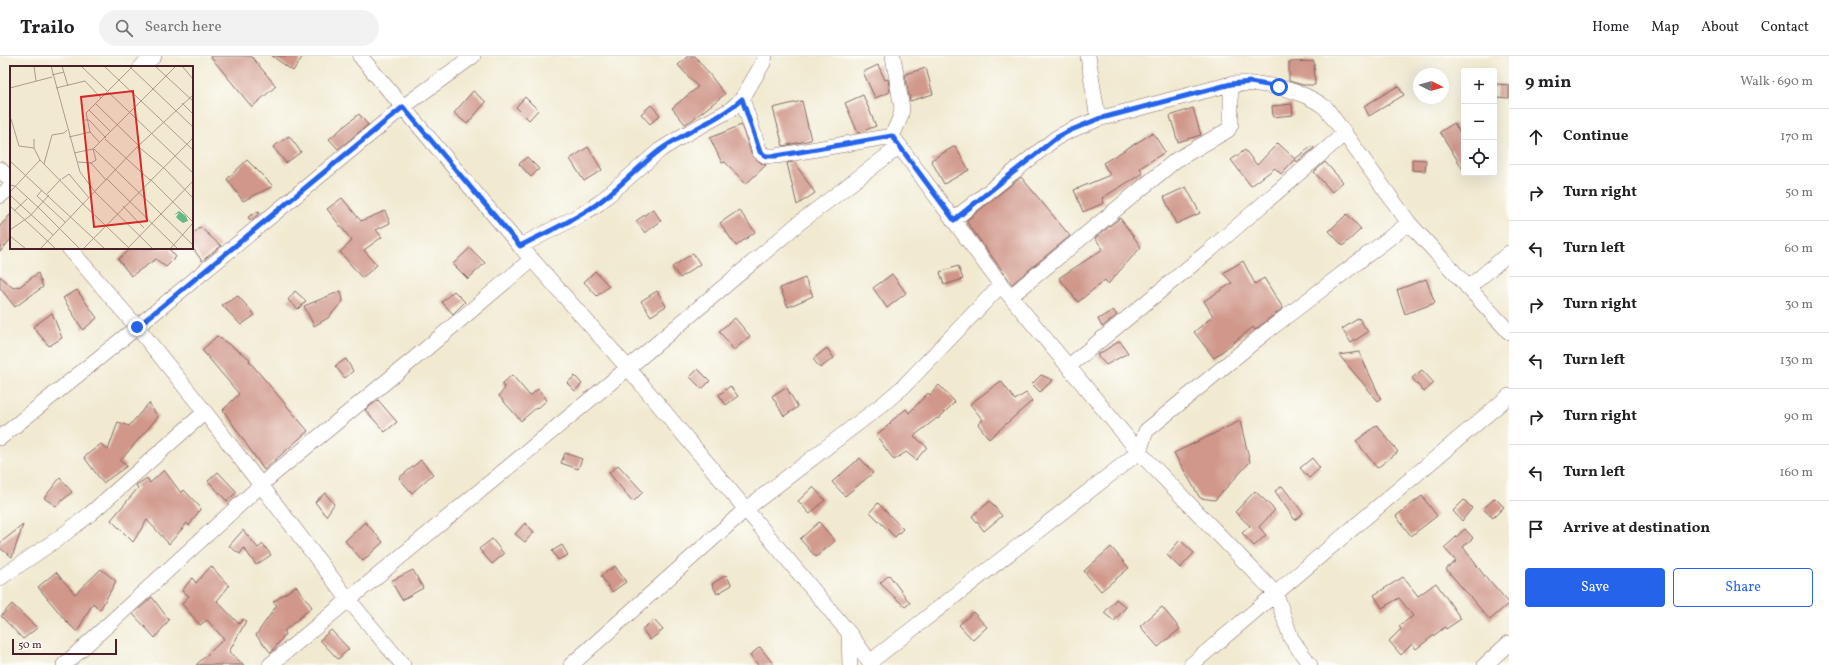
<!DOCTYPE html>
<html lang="en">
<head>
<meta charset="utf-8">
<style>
	body { margin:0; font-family:Vollkorn,serif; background:#f2f2f2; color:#202124 }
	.controls { position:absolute; right:12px; top:12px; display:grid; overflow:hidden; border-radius:4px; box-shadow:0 4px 16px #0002 }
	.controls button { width:36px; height:36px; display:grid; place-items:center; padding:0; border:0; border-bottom:1px solid #e0e0e0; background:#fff; color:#202124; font:20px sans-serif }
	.compass { position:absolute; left:1413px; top:12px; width:36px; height:36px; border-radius:50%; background:#fff; box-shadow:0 4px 16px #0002; rotate:96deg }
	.scale { position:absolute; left:12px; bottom:10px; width:105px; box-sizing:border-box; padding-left:4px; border:2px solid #4a1f2b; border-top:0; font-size:11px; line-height:14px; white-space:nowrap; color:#4a1f2b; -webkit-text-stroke:3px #fdfcf7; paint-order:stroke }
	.stop { position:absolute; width:12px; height:12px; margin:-9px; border:3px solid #2563eb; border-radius:50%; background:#fff }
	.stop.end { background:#2563eb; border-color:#fff; box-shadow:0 1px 4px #0008 }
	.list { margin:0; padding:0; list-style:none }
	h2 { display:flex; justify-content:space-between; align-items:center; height:52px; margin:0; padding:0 16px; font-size:17px }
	h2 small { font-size:13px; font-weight:400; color:#757577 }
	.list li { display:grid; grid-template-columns:26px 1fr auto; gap:12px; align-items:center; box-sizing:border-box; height:56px; padding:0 16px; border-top:1px solid #e0e0e0 }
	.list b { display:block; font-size:15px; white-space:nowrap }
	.list em { font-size:13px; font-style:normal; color:#757577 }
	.actions { display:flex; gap:8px; padding:12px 16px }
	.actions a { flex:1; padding:9px 0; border:1px solid #2563eb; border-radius:4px; text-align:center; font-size:14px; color:#2563eb }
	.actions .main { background:#2563eb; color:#fff }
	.icon { flex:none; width:22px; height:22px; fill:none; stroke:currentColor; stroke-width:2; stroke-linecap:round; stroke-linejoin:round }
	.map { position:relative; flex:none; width:1509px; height:609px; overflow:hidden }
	header { display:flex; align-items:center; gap:24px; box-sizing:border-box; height:56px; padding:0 20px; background:#fff; border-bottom:1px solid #e0e0e0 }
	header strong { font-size:19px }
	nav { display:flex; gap:22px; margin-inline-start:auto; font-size:14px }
	.search { width:280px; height:36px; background:#f2f2f2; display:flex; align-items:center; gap:10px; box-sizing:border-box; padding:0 14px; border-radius:22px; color:#757577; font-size:15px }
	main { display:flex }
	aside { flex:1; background:#fff }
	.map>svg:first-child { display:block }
	.building { fill:#d0978a }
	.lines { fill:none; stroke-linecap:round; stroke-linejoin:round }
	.minor-casing { stroke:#846665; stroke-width:16 }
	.minor { stroke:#fff; stroke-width:15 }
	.route { stroke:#2563eb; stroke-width:5 }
	.inset-road { fill:none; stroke:#ae998f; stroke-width:1 }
	.view { fill:#d62828; fill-opacity:0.15; stroke:#d62828; stroke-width:2 }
	.inset-edge { fill:none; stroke:#4a1f2b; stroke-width:2 }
</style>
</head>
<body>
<header>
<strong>Trailo</strong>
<div class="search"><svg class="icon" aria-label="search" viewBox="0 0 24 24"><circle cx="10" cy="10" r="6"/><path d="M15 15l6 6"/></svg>Search here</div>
<nav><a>Home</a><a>Map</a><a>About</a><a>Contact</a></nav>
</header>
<main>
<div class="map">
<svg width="1509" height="609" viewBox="0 0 1509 609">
	<rect width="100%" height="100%" fill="#fdfcf7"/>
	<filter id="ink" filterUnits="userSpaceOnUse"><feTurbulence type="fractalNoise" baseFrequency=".025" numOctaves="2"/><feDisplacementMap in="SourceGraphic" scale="8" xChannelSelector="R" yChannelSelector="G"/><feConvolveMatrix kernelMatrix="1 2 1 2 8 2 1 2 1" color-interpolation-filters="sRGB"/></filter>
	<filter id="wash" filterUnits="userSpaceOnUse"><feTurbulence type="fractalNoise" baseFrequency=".012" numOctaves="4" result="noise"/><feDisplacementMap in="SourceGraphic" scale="16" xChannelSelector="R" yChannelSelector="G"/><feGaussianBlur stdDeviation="0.9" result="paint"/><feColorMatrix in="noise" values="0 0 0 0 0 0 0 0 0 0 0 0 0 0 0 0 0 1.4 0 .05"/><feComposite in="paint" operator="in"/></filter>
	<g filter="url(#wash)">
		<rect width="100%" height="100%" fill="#f1ead1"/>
		<g id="blocks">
			<path class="building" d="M210 0H251L276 30 252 51Z
				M272 0H303L293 15Z
				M688 0H695L725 38 692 64 685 68 672 52 698 31 678 9Z
				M1314 5 1315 29H1303L1289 25V6Z
				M878 9 885 24 888 23 890 36 875 42 863 16Z
				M926 12 933 38 910 45 905 18Z
				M1497 28 1509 29V42L1496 41Z
				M1398 30 1404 39 1369 60 1364 50Z
				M473 35 486 46 467 68 454 57Z
				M863 39 876 70 858 77 845 47Z
				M525 41 538 54 529 64 516 51Z
				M802 45 811 84 783 90 773 52Z
				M1292 48 1293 59 1273 61 1272 50Z
				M651 49 660 59 650 68 641 58Z
				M1193 52 1201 79 1178 86 1170 60Z
				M359 58 368 69 338 93 329 83Z
				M1454 67 1464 83V115L1440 76Z
				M741 69 752 99 761 107 766 109 746 128 725 106 722 107 710 82Z
				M1153 77 1165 96 1140 112 1143 117 1102 142 1104 147 1083 156 1074 134 1110 119 1103 107Z
				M289 80 301 96 286 107 273 91Z
				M1278 87 1295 103 1281 118 1275 112 1251 130 1231 104 1245 94 1257 109Z
				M955 90 969 114 944 128 931 104Z
				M1312 90 1314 92 1297 106 1295 103Z
				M588 91 602 114 584 125 570 103Z
				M527 101 539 113 531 121 519 108Z
				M1412 103 1426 104 1425 115 1412 114Z
				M247 104 273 130 243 145 227 123Z
				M794 106 815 137 797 149 787 107Z
				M1325 106 1343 126 1332 136 1314 116Z
				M1021 121 1070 180 1012 228 966 165Z
				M1186 131 1200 157 1176 168 1164 141Z
				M342 142 361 165 385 155 390 167 376 174 382 181 364 194 377 209 362 222 340 196 352 185 327 153Z
				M653 153 661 165 645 177 636 165Z
				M739 154 755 176 736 190 720 167Z
				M258 155 260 157 251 165 248 161Z
				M11 158V183L0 196V170Z
				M1347 158 1361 173 1343 190 1329 175Z
				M1120 162 1141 191 1108 228 1105 224 1078 246 1059 222 1103 193 1095 182Z
				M200 171 221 190 202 205 192 191V179Z
				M132 192H173L170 194 176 201 166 211 156 203 131 220 118 203Z
				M470 192 485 207 468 223 453 208Z
				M693 197 700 208 680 222 672 211Z
				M1243 205 1255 228 1264 222 1283 252 1255 274 1253 271 1214 302 1194 276 1213 260 1204 245 1232 227 1223 217Z
				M958 210 963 223 944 229 940 216Z
				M595 215 609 230 597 240 584 226Z
				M38 217 43 231 15 251 0 232V220L13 232 18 230 19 231Z
				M892 218 906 237 887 252 873 232Z
				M805 222 813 240 788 251 780 232Z
				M1426 223 1435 247 1405 258 1397 234Z
				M77 234 97 262 83 274 63 242Z
				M295 235 306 245 298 253 288 244Z
				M341 235 343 245 328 262 314 270 304 250Z
				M454 235 465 246 453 258 442 246Z
				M657 235 666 250 651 260 641 245Z
				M238 240 255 259 241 269 222 249Z
				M1113 254 1117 259 1102 271 1098 263Z
				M52 257 62 282 49 290 33 271Z
				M735 262 750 280 734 294 719 275Z
				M1359 262 1368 276 1351 287 1342 273Z
				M217 280 250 303 249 305 308 375 264 414 223 354 239 338 202 294Z
				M1120 285 1128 297 1106 309 1097 299Z
				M827 292 834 302 820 312 813 303Z
				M1359 296 1381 343 1378 345 1339 299Z
				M346 303 353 315 345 322 335 310Z
				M698 313 710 325 702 333 690 321Z
				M1422 314 1434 327 1424 336 1412 322Z
				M512 319 530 340 538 333 547 344 538 352 537 351 521 365 499 340 505 332 502 328Z
				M1041 319 1053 324 1040 336 1032 328Z
				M575 320 582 328 575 335 567 327Z
				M1001 325 1015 344 1026 337 1032 345 989 383 978 368 983 364 970 348Z
				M939 329 955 346 938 363 937 362 914 380 927 391 916 404 906 396 894 404 876 379 891 367 890 366 906 353 909 357 928 337 930 339Z
				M730 330 738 340 726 349 719 339Z
				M786 331 798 351 784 360 772 340Z
				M378 344 397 366 385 376 365 354Z
				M149 347 158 361 120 405 127 410 103 427 84 401 101 388 108 394 118 366 129 370Z
				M1240 365 1250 406 1215 444 1200 442 1174 397Z
				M1377 369 1398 396 1377 412 1356 385Z
				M565 397 582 403 578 413 561 407Z
				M860 402 873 417 845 440 832 426Z
				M1312 402 1320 412 1309 422 1300 412Z
				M421 404 433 418 412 437 399 422Z
				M618 409 643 436 633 446 609 417Z
				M164 414 181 437 184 434 201 452 189 470 187 467 169 488 147 464 133 486 111 464 138 432 136 429 147 422 150 427Z
				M218 416 237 436 227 445 208 425Z
				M60 422 72 436 56 450 44 442Z
				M1282 430 1303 457 1295 464 1275 435Z
				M813 431 825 444 810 458 798 445Z
				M1255 435 1275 454 1259 471 1266 479 1254 490 1242 477 1250 470 1235 456Z
				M325 437 334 448 326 460 315 446Z
				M1422 440 1437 460 1411 480 1396 460Z
				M1495 442 1504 451 1493 462 1483 453Z
				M1464 444 1472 452 1462 465 1453 455Z
				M990 445 1002 460 984 475 972 460Z
				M878 447 903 473 895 481 870 456Z
				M365 466 383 486 363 505 345 485Z
				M819 466 835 485 816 501 800 483Z
				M525 467 534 476 525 486 515 478Z
				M23 469 12 501 0 492V487Z
				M1465 473 1473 482 1463 491 1489 526 1490 525 1509 547 1490 564 1446 513 1456 505 1444 492Z
				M243 474 258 492 263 488 271 499 256 509 244 492 240 498 229 490Z
				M492 483 504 498 492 508 479 493Z
				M1180 484 1194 497 1180 512 1167 499Z
				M562 489 568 499 558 504 552 495Z
				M1111 491 1129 512 1101 535 1084 515Z
				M211 510 229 530 217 545 239 568 243 563 246 565 229 596 244 609H196L224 583 207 564 200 569 182 548 189 540 182 535 192 522 196 527Z
				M615 510 626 526 612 536 601 520Z
				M101 513 116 525 100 554 93 547 77 576 66 565 38 531 56 516 75 538Z
				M413 514 423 532 402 544 391 525Z
				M726 519 732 529 717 538 712 528Z
				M889 519 910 547 905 551 880 527Z
				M1403 521 1418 540 1436 527 1461 563 1446 573 1445 571 1416 593 1412 588 1401 599 1389 585 1401 573 1399 570 1413 560 1399 542 1382 552 1374 539Z
				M296 530 312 551 284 575 286 577 271 597 256 579 277 549 273 546Z
				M152 541 169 564 155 582 133 558Z
				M1116 543 1126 551 1114 565 1104 557Z
				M12 548 37 572 23 583 1 560Z
				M1162 551 1180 573 1158 591 1140 570Z
				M973 556 987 571 973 584 959 569Z
				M654 564 663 574 650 584 642 573Z
				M331 574 349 593 338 603 320 584Z
				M760 591 774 609H758L750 599Z"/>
		</g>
	</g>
	<g filter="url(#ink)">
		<use href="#blocks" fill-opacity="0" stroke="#846665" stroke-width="1"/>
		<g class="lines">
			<defs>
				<path id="minor" d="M360 0 520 190 628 312 849 577 872 609
					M1088 0 1098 63
					M141 11 154 0
					M742 43 760 96 766 100H776L892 80
					M892 80 1001 229 1139 396 1276 538 1291 582 1310 609
					M892 80 900 62 902 53 893 0
					M0 113 11 125
					M0 140 11 131
					M953 164 1056 82 1069 75 1098 63 1231 28C1263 26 1300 32 1326 52L1409 167 1509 276
					M520 190 584 157 599 147 660 94 684 79 730 54 742 43 763 7 765 0
					M69 192 137 271 205 356 348 543 403 609
					M1468 232 1509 197
					M1011 240 1176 104 1228 74 1231 68V28
					M1069 310 1210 194 1344 78
					M0 382 137 271 403 51 473 0
					M0 522 59 482 90 458 205 356
					M849 577 850 609
					M870 606 1139 396 1146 375 1266 276 1409 167
					M64 609 271 420 421 297 532 203
					M270 609 628 312 799 167 900 90
					M571 609 746 453 883 348 903 331 1001 229
					M1191 609 1509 340
					M1485 609 1509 587"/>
			</defs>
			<use href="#minor" class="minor-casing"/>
			<use href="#minor" class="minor"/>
		</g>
	</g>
	<g class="lines" filter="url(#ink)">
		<path class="route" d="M137 271 403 51 520 190C546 176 574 165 597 148 619 132 638 111 660 94 686 75 718 65 742 43L760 96 766 100H776L892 80 954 164 1056 82 1069 75 1098 63 1231 28 1250 26 1279 31"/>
	</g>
	<g transform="translate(10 10)">
		<rect width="183" height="183" fill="#f1ead1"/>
		<path d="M169 145 176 150 178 155 173 157 169 154 166 151 169 147 164 149Z" fill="#66b885"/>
		<path class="inset-road" d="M24 0 26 15M41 0 70 106 85 126 143 183M52 0 58 20M71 0 183 107M94 0 183 84M119 0 183 61M145 0 183 35M172 0 183 13M42 9 54 6M0 22 42 11M46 22 75 15 91 32M172 37 183 48M86 38 129 80M79 44 101 66M1 53 9 80 24 82M75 54H79L96 72M0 67V0M59 71 80 66M24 73V82L30 94 73 138M95 73 140 114M90 77 80 66 76 47 123 0M127 82H130L154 102 183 132M84 83 183 179M64 87 83 83 166 0M0 95 95 183M68 96 81 97 96 114M81 97 86 94 83 83M34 98 42 69 54 67 57 64M52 113 59 108 79 132M97 113 168 183M140 113 183 156M0 119 5 120 30 143 70 183M32 124 27 130 55 156M0 126 30 94M37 128 51 113M0 129 43 169M73 138 119 182M0 140 46 183M113 140 134 162M4 145 17 133M0 164 20 150 39 129M0 170 16 183M30 183 126 82 183 29M73 183 183 72M117 183 183 115M160 183 183 157"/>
		<path class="view" d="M123 25 137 155 84 161 71 31Z"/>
		<rect width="183" height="183" class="inset-edge"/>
	</g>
</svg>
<div class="controls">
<button>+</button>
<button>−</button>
<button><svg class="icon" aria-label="locate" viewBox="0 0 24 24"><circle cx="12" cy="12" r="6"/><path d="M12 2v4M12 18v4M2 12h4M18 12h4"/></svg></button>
</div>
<svg class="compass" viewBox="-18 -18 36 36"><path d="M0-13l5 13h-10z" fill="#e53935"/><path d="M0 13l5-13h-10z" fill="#757577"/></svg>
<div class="scale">50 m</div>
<div class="stop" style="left:1279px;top:31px"></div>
<div class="stop end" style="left:137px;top:271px"></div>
</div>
<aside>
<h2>9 min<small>Walk · 690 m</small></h2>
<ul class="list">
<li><svg class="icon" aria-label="ahead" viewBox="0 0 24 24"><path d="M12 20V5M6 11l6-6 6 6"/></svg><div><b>Continue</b></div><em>170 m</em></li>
<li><svg class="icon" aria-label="right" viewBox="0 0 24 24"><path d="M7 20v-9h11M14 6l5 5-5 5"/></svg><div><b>Turn right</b></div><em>50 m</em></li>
<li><svg class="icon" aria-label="left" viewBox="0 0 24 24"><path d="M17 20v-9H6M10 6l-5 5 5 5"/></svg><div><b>Turn left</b></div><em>60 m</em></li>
<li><svg class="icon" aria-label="right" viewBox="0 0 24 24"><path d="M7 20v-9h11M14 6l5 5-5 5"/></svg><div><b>Turn right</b></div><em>30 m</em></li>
<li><svg class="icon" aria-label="left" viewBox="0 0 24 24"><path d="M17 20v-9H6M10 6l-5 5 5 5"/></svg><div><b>Turn left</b></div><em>130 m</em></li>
<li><svg class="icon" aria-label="right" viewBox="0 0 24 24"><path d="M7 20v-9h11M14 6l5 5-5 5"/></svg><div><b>Turn right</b></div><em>90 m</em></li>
<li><svg class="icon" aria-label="left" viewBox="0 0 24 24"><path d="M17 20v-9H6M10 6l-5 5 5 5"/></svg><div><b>Turn left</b></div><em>160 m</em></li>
<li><svg class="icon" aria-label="arrive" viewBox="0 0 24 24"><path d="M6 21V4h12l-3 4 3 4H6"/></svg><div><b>Arrive at destination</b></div></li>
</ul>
<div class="actions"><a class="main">Save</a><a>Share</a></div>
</aside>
</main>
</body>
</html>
